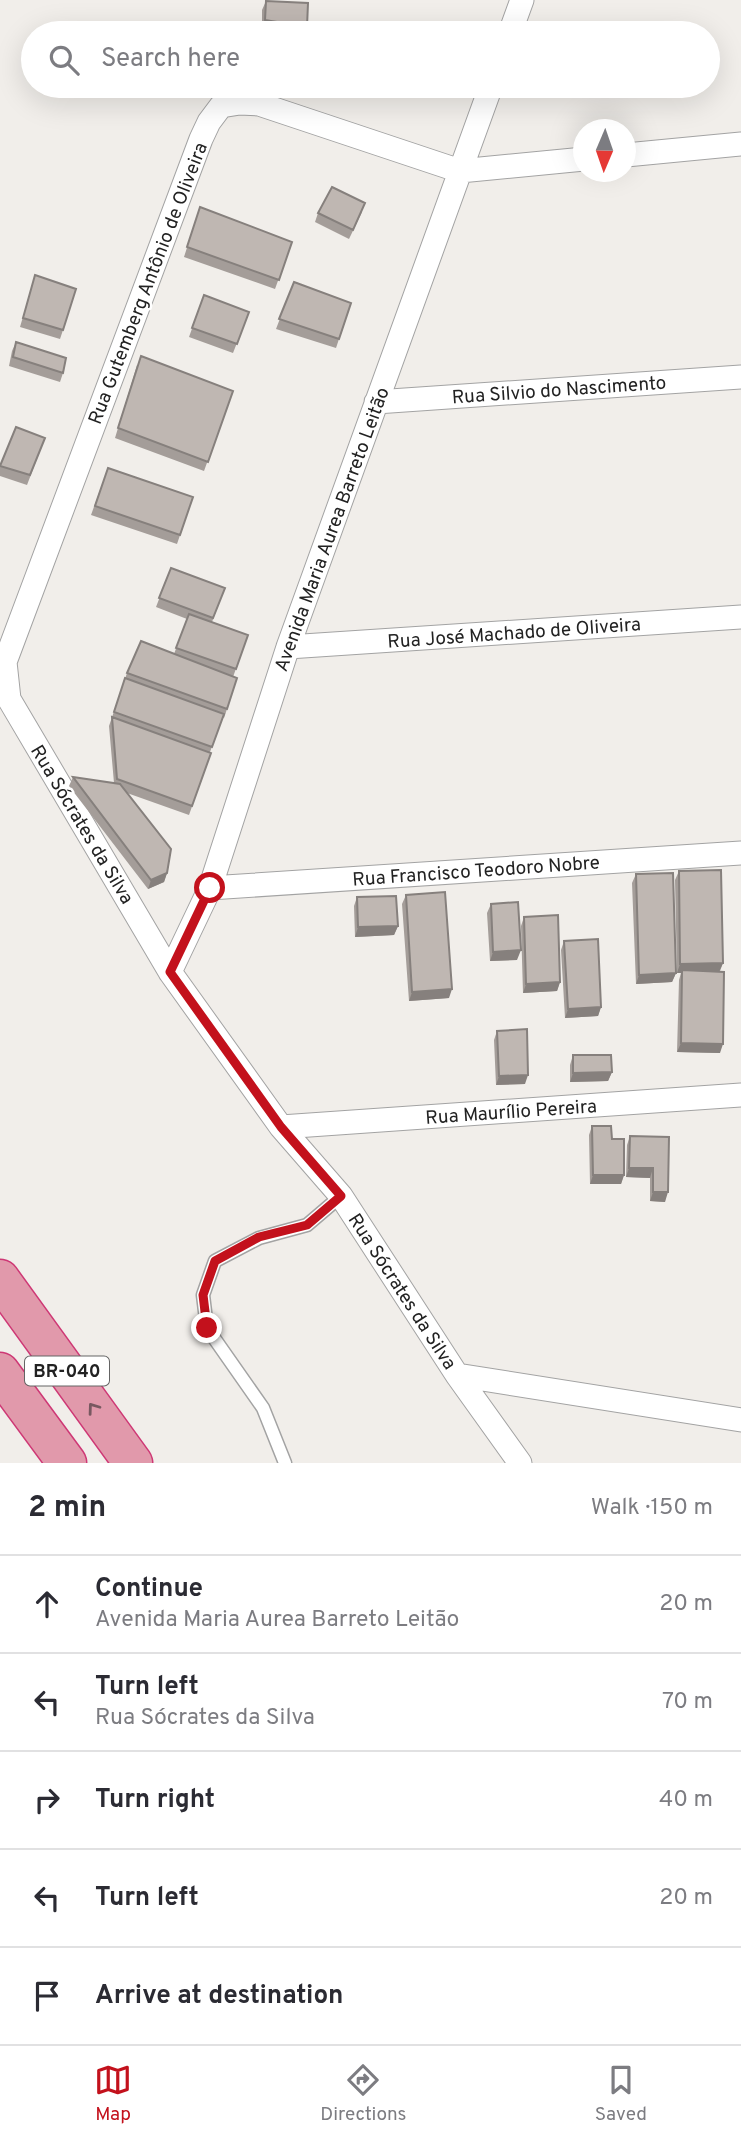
<!DOCTYPE html>
<html lang="en">
<head>
<meta charset="utf-8">
<style>
	body { margin:0; font-family:Overpass,sans-serif; background:#f2f2f3; color:#2b2b33 }
	.compass { position:absolute; left:573px; top:119px; width:63px; height:63px; border-radius:50%; background:#fff; box-shadow:0 7px 28px #0002; rotate:182deg }
	.stop { position:absolute; width:21px; height:21px; margin:-16px; border:5px solid #c3111c; border-radius:50%; background:#fff }
	.stop.end { background:#c3111c; border-color:#fff; box-shadow:0 2px 7px #0008 }
	.list { margin:0; padding:0; list-style:none }
	h2 { display:flex; justify-content:space-between; align-items:center; height:91px; margin:0; padding:0 28px; font-size:30px }
	h2 small { font-size:23px; font-weight:400; color:#7c7c81 }
	.list li { display:grid; grid-template-columns:46px 1fr auto; gap:21px; align-items:center; box-sizing:border-box; height:98px; padding:0 28px; border-top:2px solid #e1e1e2 }
	.list b { display:block; font-size:26px; white-space:nowrap }
	.list p { margin:0; font-size:23px; white-space:nowrap; color:#7c7c81 }
	.list em { font-size:23px; font-style:normal; color:#7c7c81 }
	.icon { flex:none; width:38px; height:38px; fill:none; stroke:currentColor; stroke-width:2; stroke-linecap:round; stroke-linejoin:round }
	.map { position:relative; flex:none; width:741px; height:1463px; overflow:hidden }
	.search { position:absolute; background:#fff; box-shadow:0 7px 28px #0002; left:21px; right:21px; top:21px; height:77px; display:flex; align-items:center; gap:18px; box-sizing:border-box; padding:0 24px; border-radius:38px; color:#7c7c81; font-size:26px }
	.sheet { height:581px; background:#fff }
	nav { display:flex; justify-content:space-around; align-items:center; box-sizing:border-box; height:98px; border-top:2px solid #e1e1e2; background:#fff; font-size:19px; color:#7c7c81 }
	nav a { display:grid; justify-items:center; gap:4px }
	nav .on { color:#c3111c }
	.map>svg:first-child { display:block }
	.lines { fill:none; stroke-linecap:round; stroke-linejoin:round }
	.service-casing { stroke:#a3a3a3; stroke-width:15 }
	.minor-casing { stroke:#a3a3a3; stroke-width:25 }
	.motorway-casing { stroke:#ce3875; stroke-width:41 }
	.service { stroke:#fff; stroke-width:12 }
	.minor { stroke:#fff; stroke-width:23 }
	.motorway { stroke:#e199ab; stroke-width:38 }
	.wall { fill:#a49d99 }
	.shaded-wall { fill:#86807d }
	.building { fill:#bfb7b2; stroke:#86807d; stroke-width:2 }
	.oneway { stroke:#785860 }
	.route { stroke:#c3111c; stroke-width:9 }
	.labels { text-anchor:middle; stroke-width:5; stroke-linejoin:round; paint-order:stroke }
	.shield { fill:#fff; stroke:#646464; stroke-width:2 }
	.shield-label { font-size:18px; font-weight:bold; fill:#222 }
	.street-label { font-size:19px; fill:#222; stroke:#fff }
</style>
</head>
<body>
<div class="map">
<svg width="741" height="1463" viewBox="0 0 741 1463">
	<rect width="100%" height="100%" fill="#f1eeea"/>
	<g class="lines">
		<defs>
			<path id="service" d="M285 1463 263 1408 207 1328 203 1295 215 1261 259 1238 307 1225 341 1196"/>
			<path id="minor" d="M510 33 522 0
				M626 155 741 144
				M376 402 741 377
				M288 647 741 617
				M210 888 741 853
				M170 972 210 888 288 647 491 86
				M281 1127 741 1095
				M457 1375 741 1420
				M520 1463 457 1375 341 1196 281 1127 170 972 9 699 5 662 201 139 209 122 221 106 240 103 259 104 460 171 584 159"/>
			<path id="motorway" d="M0 1279 133 1463
				M0 1372 67 1463"/>
		</defs>
		<use href="#service" class="service-casing"/>
		<use href="#minor" class="minor-casing"/>
		<use href="#motorway" class="motorway-casing"/>
		<use href="#service" class="service"/>
		<use href="#minor" class="minor"/>
		<use href="#motorway" class="motorway"/>
	</g>
	<path class="wall" d="M266 1 307 27 305 33H285L262 30V10Z
		M200 207 292 242 275 289 184 257Z
		M362 212 349 239 315 222 318 213Z
		M35 275 63 330 60 339 20 327Z
		M294 282 351 303 336 348 276 329Z
		M204 295 249 312 233 353 189 337Z
		M16 342 63 373 60 382 9 366 12 351Z
		M137 365 233 391 204 471 115 438Z
		M45 438 27 485 0 476V464Z
		M108 468 193 497 177 544 91 515Z
		M171 568 225 588 212 622 248 635 233 677 227 709 224 718 223 717 210 752 211 753 189 815 127 793 167 873 164 882 148 889 69 786 73 777 114 783 109 726 127 673 174 654 187 619 156 607Z
		M679 871 723 963 720 971V1053L677 1052 679 980 681 973H677L675 880Z
		M636 874 676 973 672 982 636 984 632 883Z
		M406 895 449 998 409 1001 402 904Z
		M357 897 398 926 394 935 355 937 354 906Z
		M491 904 517 960 490 961 487 913Z
		M524 917 560 982 557 991 523 993 521 926Z
		M564 941 601 1007 598 1016 565 1018 561 950Z
		M497 1031 525 1084 496 1085 494 1040Z
		M573 1055 612 1072 608 1081 570 1082V1065Z
		M592 1126 612 1139 624 1175 621 1184H590L589 1135Z
		M630 1136 669 1137 665 1202 650 1201V1178L626 1177 627 1145Z"/>
	<path class="shaded-wall" d="M167 873 164 882 148 889 151 880Z
		M398 926 394 935 355 937 358 927Z
		M521 950 517 960 490 961 493 952Z
		M723 963 719 972 682 970 681 973H677L680 964Z
		M676 973 672 982 636 984 639 975Z
		M560 982 557 991 523 993 526 984Z
		M452 989 449 998 409 1001 412 992Z
		M601 1007 598 1016 565 1018 568 1009Z
		M681 1043 723 1044 720 1053 677 1052Z
		M612 1072 608 1081 570 1082 573 1073Z
		M528 1075 525 1084 496 1085 499 1076Z
		M629 1168H653L650 1178 626 1177Z
		M593 1175H624L621 1184H590Z
		M653 1192H668L665 1202 650 1201Z"/>
	<path class="building" d="M266 1 308 3 307 27 265 20Z
		M332 187 365 203 353 230 318 213Z
		M200 207 292 242 279 280 187 247Z
		M35 275 76 289 63 330 23 318Z
		M294 282 351 303 339 339 279 319Z
		M204 295 249 312 237 344 192 328Z
		M16 342 66 358 63 373 13 357Z
		M141 356 233 391 208 462 118 428Z
		M16 427 45 438 30 475 0 466Z
		M108 468 193 497 180 535 95 506Z
		M171 568 225 588 213 618 159 598Z
		M189 614 248 635 236 669 176 648Z
		M141 641 237 678 227 709 127 673Z
		M125 678 224 714 212 747 114 712Z
		M112 717 211 753 192 806 117 779Z
		M73 777 120 784 171 849 167 873 151 880Z
		M721 870 723 963 680 964 679 871Z
		M673 873 676 973 639 975 636 874Z
		M445 892 452 989 412 992 406 895Z
		M396 896 398 926 358 927 357 897Z
		M518 902 521 950 493 952 491 904Z
		M558 915 560 982 526 984 524 917Z
		M598 939 601 1007 568 1009 564 941Z
		M682 970 724 972 723 1044 681 1043Z
		M527 1029 528 1075 499 1076 497 1031Z
		M573 1055H611L612 1072 573 1073Z
		M592 1126H611L612 1139H624V1175H593Z
		M630 1136 669 1137 668 1192H653V1168H629Z"/>
	<defs><path id="oneway-chevron" d="M-2-3.5L2.5 0L-2 3.5" fill="none" stroke-width="1.6" stroke-linecap="round" stroke-linejoin="round" transform="scale(1.75)"/></defs>
	<use class="oneway" href="#oneway-chevron" transform="translate(93 1408) rotate(-126)"/>
	<g class="lines">
		<path class="route" d="M207 1328 203 1295 215 1261 259 1237 307 1225 341 1196 281 1127 170 972 210 888"/>
	</g>
	<g class="labels">
		<rect class="shield" x="25" y="1356.5" width="84" height="29" rx="5"/>
		<g class="shield-label">
			<text x="67" y="1377">BR-040</text>
		</g>
		<g class="street-label">
			<text transform="translate(147 283) rotate(-69)" y="7">Rua Gutemberg Antônio de Oliveira</text>
			<text transform="translate(559 389) rotate(-4)" y="7">Rua Silvio do Nascimento</text>
			<text transform="translate(331 529) rotate(-70)" y="7">Avenida Maria Aurea Barreto Leitão</text>
			<text transform="translate(514 632) rotate(-4)" y="7">Rua José Machado de Oliveira</text>
			<text transform="translate(83 824) rotate(59)" y="7">Rua Sócrates da Silva</text>
			<text transform="translate(476 870) rotate(-4)" y="7">Rua Francisco Teodoro Nobre</text>
			<text transform="translate(511 1111) rotate(-4)" y="7">Rua Maurílio Pereira</text>
			<text transform="translate(403 1291) rotate(57)" y="7">Rua Sócrates da Silva</text>
		</g>
	</g>
</svg>
<svg class="compass" viewBox="-18 -18 36 36"><path d="M0-13l5 13h-10z" fill="#e53935"/><path d="M0 13l5-13h-10z" fill="#7c7c81"/></svg>
<div class="stop" style="left:210px;top:888px"></div>
<div class="stop end" style="left:207px;top:1328px"></div>
<div class="search"><svg class="icon" aria-label="search" viewBox="0 0 24 24"><circle cx="10" cy="10" r="6"/><path d="M15 15l6 6"/></svg>Search here</div>
</div>
<section class="sheet">
<h2>2 min<small>Walk · 150 m</small></h2>
<ul class="list">
<li><svg class="icon" aria-label="ahead" viewBox="0 0 24 24"><path d="M12 20V5M6 11l6-6 6 6"/></svg><div><b>Continue</b><p>Avenida Maria Aurea Barreto Leitão</p></div><em>20 m</em></li>
<li><svg class="icon" aria-label="left" viewBox="0 0 24 24"><path d="M17 20v-9H6M10 6l-5 5 5 5"/></svg><div><b>Turn left</b><p>Rua Sócrates da Silva</p></div><em>70 m</em></li>
<li><svg class="icon" aria-label="right" viewBox="0 0 24 24"><path d="M7 20v-9h11M14 6l5 5-5 5"/></svg><div><b>Turn right</b></div><em>40 m</em></li>
<li><svg class="icon" aria-label="left" viewBox="0 0 24 24"><path d="M17 20v-9H6M10 6l-5 5 5 5"/></svg><div><b>Turn left</b></div><em>20 m</em></li>
<li><svg class="icon" aria-label="arrive" viewBox="0 0 24 24"><path d="M6 21V4h12l-3 4 3 4H6"/></svg><div><b>Arrive at destination</b></div></li>
</ul>
</section>
<nav>
<a class="on"><svg class="icon" aria-label="map" viewBox="0 0 24 24"><path d="M3 6l6-2 6 2 6-2v14l-6 2-6-2-6 2zM9 4v14M15 6v14"/></svg>Map</a>
<a><svg class="icon" aria-label="directions" viewBox="0 0 24 24"><path d="M12 3l9 9-9 9-9-9zM9 14v-3h6M13 9l2 2-2 2"/></svg>Directions</a>
<a><svg class="icon" aria-label="saved" viewBox="0 0 24 24"><path d="M7 4h10v16l-5-4-5 4z"/></svg>Saved</a>
</nav>
</body>
</html>
